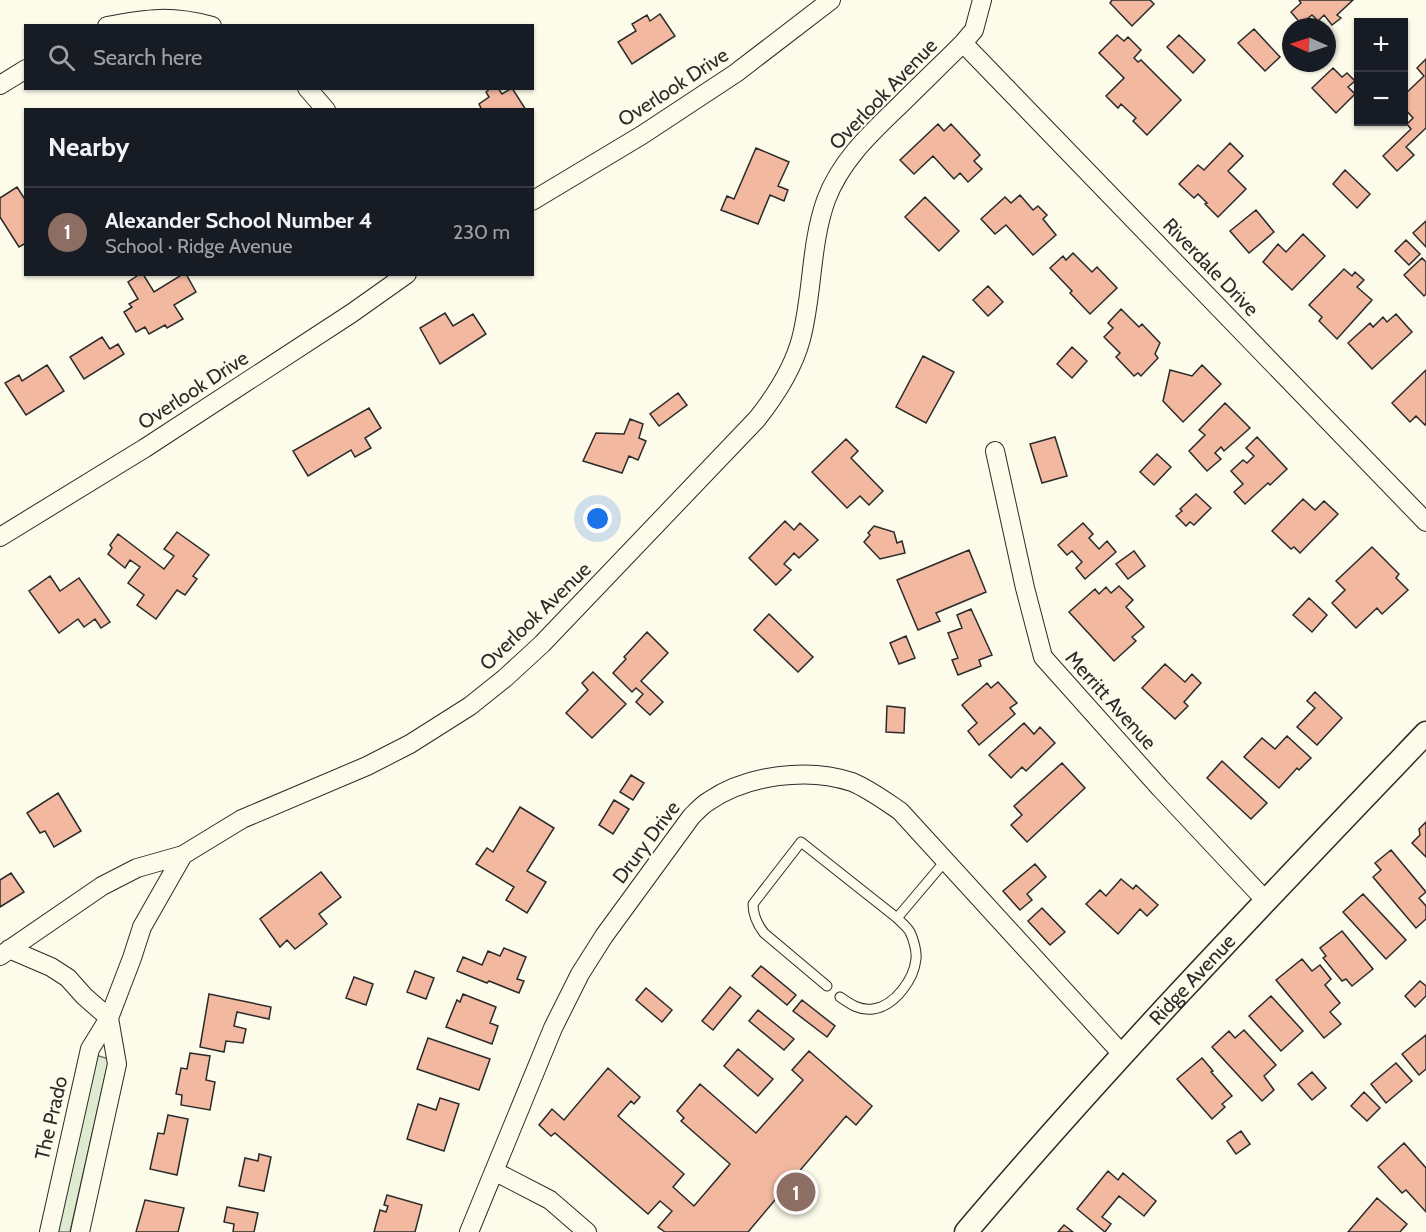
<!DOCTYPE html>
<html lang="en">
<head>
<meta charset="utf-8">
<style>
	body { margin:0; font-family:Cabin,sans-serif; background:#20242c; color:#f1f3f6 }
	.controls { position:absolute; right:18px; top:18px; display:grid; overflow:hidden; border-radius:0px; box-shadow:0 2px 4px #0004 }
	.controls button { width:54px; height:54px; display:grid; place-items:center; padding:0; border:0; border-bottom:2px solid #363941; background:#171b24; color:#f1f3f6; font:30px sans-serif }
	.compass { position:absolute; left:1282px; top:18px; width:54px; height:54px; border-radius:50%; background:#171b24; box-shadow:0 2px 4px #0004; rotate:273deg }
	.you { position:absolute; left:598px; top:519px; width:21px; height:21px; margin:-15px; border:4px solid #fff; border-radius:50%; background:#1a73e8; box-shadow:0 0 0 9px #1a73e833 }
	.badge { display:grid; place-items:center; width:39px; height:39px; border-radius:50%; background:#8c9099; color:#fff; font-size:20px; font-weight:700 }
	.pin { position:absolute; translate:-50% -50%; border:3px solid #fff; box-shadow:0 2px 6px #0006 }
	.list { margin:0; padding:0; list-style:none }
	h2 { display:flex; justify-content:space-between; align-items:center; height:78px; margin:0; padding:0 24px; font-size:26px }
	h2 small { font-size:20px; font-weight:400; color:#9ea1a6 }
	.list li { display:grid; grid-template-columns:39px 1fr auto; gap:18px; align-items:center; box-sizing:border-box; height:90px; padding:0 24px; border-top:2px solid #363941 }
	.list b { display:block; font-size:22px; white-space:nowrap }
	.list p { margin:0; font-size:20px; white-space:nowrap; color:#9ea1a6 }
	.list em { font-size:20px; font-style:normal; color:#9ea1a6 }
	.icon { flex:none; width:33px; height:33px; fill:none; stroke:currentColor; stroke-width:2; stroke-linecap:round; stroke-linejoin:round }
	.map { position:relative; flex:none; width:1426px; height:1232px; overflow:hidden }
	.search { position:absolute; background:#171b24; box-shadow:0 2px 4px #0004; left:24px; top:24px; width:510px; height:66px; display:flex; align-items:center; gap:15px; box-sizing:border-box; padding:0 21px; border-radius:0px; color:#9ea1a6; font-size:22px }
	.panel { position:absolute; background:#171b24; box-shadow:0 2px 4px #0004; left:24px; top:108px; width:510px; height:168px; border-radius:0px }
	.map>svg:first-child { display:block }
	.green { fill:#deebd1; stroke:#74746e; stroke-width:1.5 }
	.building { fill:#f2b8a0; stroke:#2b2b2b; stroke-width:1.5 }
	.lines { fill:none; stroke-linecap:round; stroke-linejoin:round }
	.service-casing { stroke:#2b2b2b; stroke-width:11 }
	.minor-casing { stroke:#2b2b2b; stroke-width:20 }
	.tertiary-casing { stroke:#2b2b2b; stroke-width:25 }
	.service { stroke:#fdfbea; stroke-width:9 }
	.minor { stroke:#fdfbea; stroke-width:18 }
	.tertiary { stroke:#fdfbea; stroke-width:22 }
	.labels { text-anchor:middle; stroke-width:4.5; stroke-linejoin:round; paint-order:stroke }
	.street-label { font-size:20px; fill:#2b2b2b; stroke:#fdfbea }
</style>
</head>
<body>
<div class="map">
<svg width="1426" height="1232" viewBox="0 0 1426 1232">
	<rect width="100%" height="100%" fill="#fdfbea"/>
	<path class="green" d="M92 1054 109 1059 70 1232H54Z"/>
	<path class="building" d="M1112 0H1150L1154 4 1132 26 1110 3Z
		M1299 0H1353L1337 15 1341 18 1332 25 1324 15 1318 21 1312 15 1301 24 1291 12 1301 3Z
		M660 14 675 36 632 64 618 42 636 31 632 24 647 15 650 21Z
		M1254 29 1280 57 1265 71 1238 43Z
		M1117 35 1124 41 1128 37 1141 50 1134 58 1138 62 1141 60 1181 100 1147 135 1133 121 1136 118 1121 104 1118 108 1106 96 1124 78 1099 53Z
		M1179 35 1205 60 1193 73 1167 47Z
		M1426 59V128L1406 147 1414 155 1397 171 1383 156 1411 129 1407 124 1413 118 1404 108V95L1424 76 1417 68Z
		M1333 68 1342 77 1347 73 1355 81 1348 87 1355 94 1336 113 1312 88Z
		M491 88H498L502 94 512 88 526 110H482L479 104 489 97 486 92Z
		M938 124 944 131 951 124 980 155 974 161 982 169 968 182 960 173 954 179 933 156 914 174 900 160Z
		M1230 143 1243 156 1228 171 1246 189 1218 217 1205 204 1207 203 1198 194 1194 198 1179 184 1198 165 1204 170Z
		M756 148 789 162 778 186 788 190 784 201 770 195 758 224 721 210 727 196 734 199Z
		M1345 170 1370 194 1357 208 1333 184Z
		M17 187 26 201V243L19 247 0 217V198Z
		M1020 195 1033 210 1038 206 1047 215 1043 219 1056 235 1033 255 1006 225 995 234 981 219 1005 197 1011 203Z
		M925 197 959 231 939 251 905 217Z
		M1256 210 1274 232 1249 253 1230 231Z
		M1426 221V247L1413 233Z
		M1303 234 1325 256 1292 290 1263 262 1278 244 1286 252Z
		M1406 240 1420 254 1409 265 1395 251Z
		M1073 253 1092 272 1097 267 1117 288 1090 314 1070 293 1072 291 1050 268 1063 256 1066 260Z
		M1422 258 1426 262V294L1424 296 1404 275Z
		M1344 269 1352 276 1355 272 1364 280 1357 287 1372 300 1337 339 1319 321 1322 317 1309 305Z
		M140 274H143L154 292 183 274H186L196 292 174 305 183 319 167 328 165 325 149 334 145 327 136 332 124 312 132 307 129 304 138 299 128 282Z
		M988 286 1003 302 988 316 973 300Z
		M1121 309 1139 327 1142 324 1160 343 1155 354 1158 358 1141 376 1138 373 1134 376 1116 357 1120 353 1104 337 1113 328 1108 323Z
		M445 313 453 326 473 314 486 334 440 364 420 328Z
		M1396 314 1412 332 1372 369 1348 343 1370 323 1373 327 1383 317 1387 322Z
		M102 337 110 349 118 344 124 354 84 379 70 357Z
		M1072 347 1087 361 1072 378 1057 364Z
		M923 356 954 372 926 423 896 407Z
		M47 365 64 391 26 415 5 383 19 375 22 381Z
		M1202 365 1221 384 1183 422 1163 401 1170 370 1192 376Z
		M1426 370V423L1425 425 1416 416 1410 422 1392 403Z
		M678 393 687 405 659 426 650 414Z
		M1225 403 1250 428 1224 451 1221 447 1215 453 1221 459 1207 471 1189 451 1205 435 1199 430Z
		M369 408 381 428 365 438 371 448 355 457 351 450 308 476 293 451Z
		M630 419 643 424 639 438 646 441 638 460 629 456 622 473 583 461 596 433 624 434Z
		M1055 437 1067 476 1042 483 1030 444Z
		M1257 437 1287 469 1270 485 1268 483 1245 504 1234 492 1243 484 1231 471 1243 460 1247 463 1254 456 1246 448Z
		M846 439 858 451 851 458 883 491 869 505 860 496 847 508 812 472Z
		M1157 454 1171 467 1154 485 1140 472Z
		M1196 494 1211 508 1194 525 1190 522 1186 526 1176 516 1182 511 1180 509Z
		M1303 499 1315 510 1324 501 1338 514 1300 553 1294 547 1291 549 1272 531Z
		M785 521 794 530 800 523 818 540 799 558 794 553 784 564 791 570 776 585 749 558Z
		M1083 523 1093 534 1089 538 1099 549 1107 541 1116 552 1085 579 1076 568 1082 562 1072 551 1067 555 1058 545Z
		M874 526 894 532 897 543 902 541 905 553 880 559 864 542 870 535 868 533Z
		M177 532 209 555 193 576 197 579 185 595 177 590 156 619 137 605 144 595 128 583 140 567 130 560 125 568 108 554 112 548 110 545 118 534 164 569 174 556 164 549Z
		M1372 547 1399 574 1396 578 1408 590 1382 614 1377 608 1356 628 1332 603 1345 590 1336 581Z
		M969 550 986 592 936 613 940 621 918 630 897 580Z
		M1134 551 1145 566 1128 579 1116 564Z
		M50 576 60 591 79 578 110 622 101 628 95 619 84 627 78 619 59 633 29 591Z
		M1119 586 1133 600 1126 607 1144 627 1132 637 1136 641 1114 661 1069 612 1095 589 1099 594 1106 587 1111 593Z
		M1309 598 1327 615 1312 632 1293 615Z
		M971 609 992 655 979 660 981 666 958 675 952 660 958 658 948 633 962 628 957 615Z
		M769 614 813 657 798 672 754 630Z
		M647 632 668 653 641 681 663 702 650 715 636 702 643 694 636 688 632 692 613 673 626 659 624 657Z
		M906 636 915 658 899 664 890 643Z
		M1165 664 1185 682 1192 674 1201 683 1184 702 1188 706 1175 719 1142 688Z
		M593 672 626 704 592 738 566 713 588 690 582 683Z
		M998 682 1017 703 1010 708 1015 714 979 745 968 731 977 723 962 705 987 683 991 688Z
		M1315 692 1342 718 1317 745 1297 727 1315 708 1307 701Z
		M887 706 905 708 904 733 886 732Z
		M1024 723 1034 734 1040 727 1055 743 1026 771 1022 767 1011 778 989 755Z
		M1287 736 1311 758 1299 770 1297 768 1279 788 1244 757 1262 738 1275 749Z
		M1222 761 1267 803 1251 819 1207 778Z
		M1062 763 1085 788 1027 842 1011 825 1022 815 1014 806Z
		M631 775 644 783 633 800 620 792Z
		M58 793 81 831 54 847 45 831 40 833 27 813Z
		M614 800 629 809 613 834 599 825Z
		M520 807 554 828 527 871 546 882 527 913 506 900 514 887 476 864 487 848 493 852Z
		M1426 822V857L1412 843 1420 835 1419 829Z
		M1391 850 1426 892 1419 898 1426 906V919L1416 928 1373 877 1381 870 1375 863Z
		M1035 864 1046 877 1027 894 1032 900 1020 910 1003 891Z
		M321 872 341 897 319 914 327 924 295 949 287 940 280 947 260 919Z
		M11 873 24 892 0 907V880Z
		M1121 879 1133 889 1136 885 1158 905 1147 916 1140 909 1118 934 1086 904 1100 890 1106 896Z
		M1363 894 1406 940 1386 959 1343 912Z
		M1042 908 1065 932 1050 945 1028 921Z
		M1342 931 1373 969 1352 986 1346 979 1342 981 1323 958 1326 956 1320 948Z
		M504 948 526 957 517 979 524 981 519 993 489 981 487 983 457 971 463 957 482 965 488 951 500 956Z
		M1302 959 1312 971 1320 965 1331 979 1325 985 1340 1003 1330 1012 1341 1024 1324 1038 1276 980Z
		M761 966 796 995 787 1005 752 976Z
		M415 971 434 978 426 999 407 992Z
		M354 977 373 984 366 1005 346 998Z
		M1420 981 1426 986V996L1415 1007 1405 996Z
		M730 987 741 996 713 1030 702 1021Z
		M646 988 672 1010 662 1022 636 1000Z
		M209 994 271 1007 269 1019 237 1012 234 1026 246 1029 243 1043 226 1041 224 1052 200 1047Z
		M463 994 496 1007 490 1023 498 1026 492 1044 446 1027 457 1000 460 1002Z
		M1271 996 1303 1031 1281 1051 1249 1016Z
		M802 1000 835 1026 827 1037 793 1011Z
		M758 1010 794 1039 784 1050 749 1021Z
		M1244 1030 1276 1065 1264 1076 1274 1090 1262 1101 1212 1047 1229 1031 1235 1038Z
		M1426 1035V1069L1419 1075 1402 1054Z
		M428 1038 490 1059 479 1090 417 1069Z
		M738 1049 773 1079 758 1096 724 1066Z
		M809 1051 872 1106 856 1125 846 1116 748 1232H665L658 1227 672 1211 660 1201 648 1214 555 1133 551 1136 539 1125 552 1109 564 1120 608 1068 640 1097 634 1104 631 1101 618 1116 684 1174 673 1187 694 1206 730 1164 681 1121 684 1118 677 1111 700 1084 756 1133 803 1080 792 1070Z
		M190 1053 210 1056 206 1080 215 1082 210 1110 181 1105 182 1095 176 1094 181 1068 187 1069Z
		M1202 1058 1213 1071 1211 1072 1232 1096 1222 1104 1225 1107 1212 1119 1177 1079Z
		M1396 1063 1412 1081 1386 1103 1371 1084Z
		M1312 1072 1326 1088 1312 1100 1298 1084Z
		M1364 1092 1380 1108 1367 1121 1351 1106Z
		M440 1098 459 1104 444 1151 407 1139 418 1104 436 1110Z
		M168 1115 188 1119 177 1175 150 1169 158 1133 164 1134Z
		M1241 1131 1250 1144 1236 1154 1227 1141Z
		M1404 1143 1426 1168V1212L1406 1190 1402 1193 1378 1167Z
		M259 1154 271 1157 264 1191 239 1186 245 1158 258 1161Z
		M1108 1171 1118 1180 1123 1173 1156 1201 1144 1216 1119 1196 1102 1217 1111 1224 1105 1232 1077 1209Z
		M387 1195 422 1205 415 1232H374L380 1210 386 1212 388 1206 384 1205Z
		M1377 1198 1407 1224 1400 1232H1348Z
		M145 1200 184 1208 178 1232H136Z
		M227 1207 258 1213 254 1232H233L234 1224 224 1222Z
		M1064 1225 1073 1232H1058Z"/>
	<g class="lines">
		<defs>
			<path id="service" d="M827 986 764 933C757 924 753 916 753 904L801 842 897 918 946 860
				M840 997C850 1004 860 1011 873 1009 895 1006 914 979 916 959 917 951 913 938 910 932 907 927 901 922 897 918"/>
			<path id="minor" d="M107 26C148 18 172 15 212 26
				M963 43 1426 522
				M0 85 26 69
				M307 88 326 110
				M532 201 642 135 736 73 831 0
				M995 451 1025 588 1043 657 1160 788 1266 901
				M0 537 145 448 352 313 407 274
				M9 949 51 967 68 978 84 996 109 1018 117 1064 80 1232
				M0 956 102 886 137 868 183 855 242 819 367 766 410 744 470 706 505 678 542 644 757 419C776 395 793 369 801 339 813 294 810 245 826 200 841 160 871 133 901 104 921 84 942 64 963 43L974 30 982 0
				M494 1171 550 1200 587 1232
				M49 1232 90 1049 109 1018 132 958 142 927 183 855
				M469 1232 553 1028 580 974 604 936 691 817C697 811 702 805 709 801 747 775 808 767 852 782 869 789 885 801 900 811L1123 1055"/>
			<g id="tertiary">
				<path id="s1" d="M966 1232C1113 1059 1270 896 1426 733"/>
			</g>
		</defs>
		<use href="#service" class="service-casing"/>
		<use href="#minor" class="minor-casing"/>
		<use href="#tertiary" class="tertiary-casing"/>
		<use href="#service" class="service"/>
		<use href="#minor" class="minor"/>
		<use href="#tertiary" class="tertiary"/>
	</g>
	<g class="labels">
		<g class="street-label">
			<text transform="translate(673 87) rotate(-33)" y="7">Overlook Drive</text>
			<text transform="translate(883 94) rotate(-46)" y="7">Overlook Avenue</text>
			<text transform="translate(1211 267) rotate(46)" y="7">Riverdale Drive</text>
			<text transform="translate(193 390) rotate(-33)" y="7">Overlook Drive</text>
			<text transform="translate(535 616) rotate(-44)" y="7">Overlook Avenue</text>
			<text transform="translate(1111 700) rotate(48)" y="7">Merritt Avenue</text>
			<text transform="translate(646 842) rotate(-53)" y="7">Drury Drive</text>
			<text dy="7" stroke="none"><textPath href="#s1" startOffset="339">Ridge Avenue</textPath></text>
			<text transform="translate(51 1118) rotate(-77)" y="7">The Prado</text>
		</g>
	</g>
</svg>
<div class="controls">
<button>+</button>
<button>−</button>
</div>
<svg class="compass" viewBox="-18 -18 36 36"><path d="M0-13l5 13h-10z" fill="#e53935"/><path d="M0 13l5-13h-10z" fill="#9ea1a6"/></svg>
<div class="you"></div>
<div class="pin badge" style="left:796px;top:1192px;background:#8d6e63">1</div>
<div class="search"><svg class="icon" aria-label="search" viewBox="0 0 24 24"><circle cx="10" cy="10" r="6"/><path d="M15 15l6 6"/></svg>Search here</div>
<section class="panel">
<h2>Nearby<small></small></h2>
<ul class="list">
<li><span class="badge" style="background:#8d6e63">1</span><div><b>Alexander School Number 4</b><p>School · Ridge Avenue</p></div><em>230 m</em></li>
</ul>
</section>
</div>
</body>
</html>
